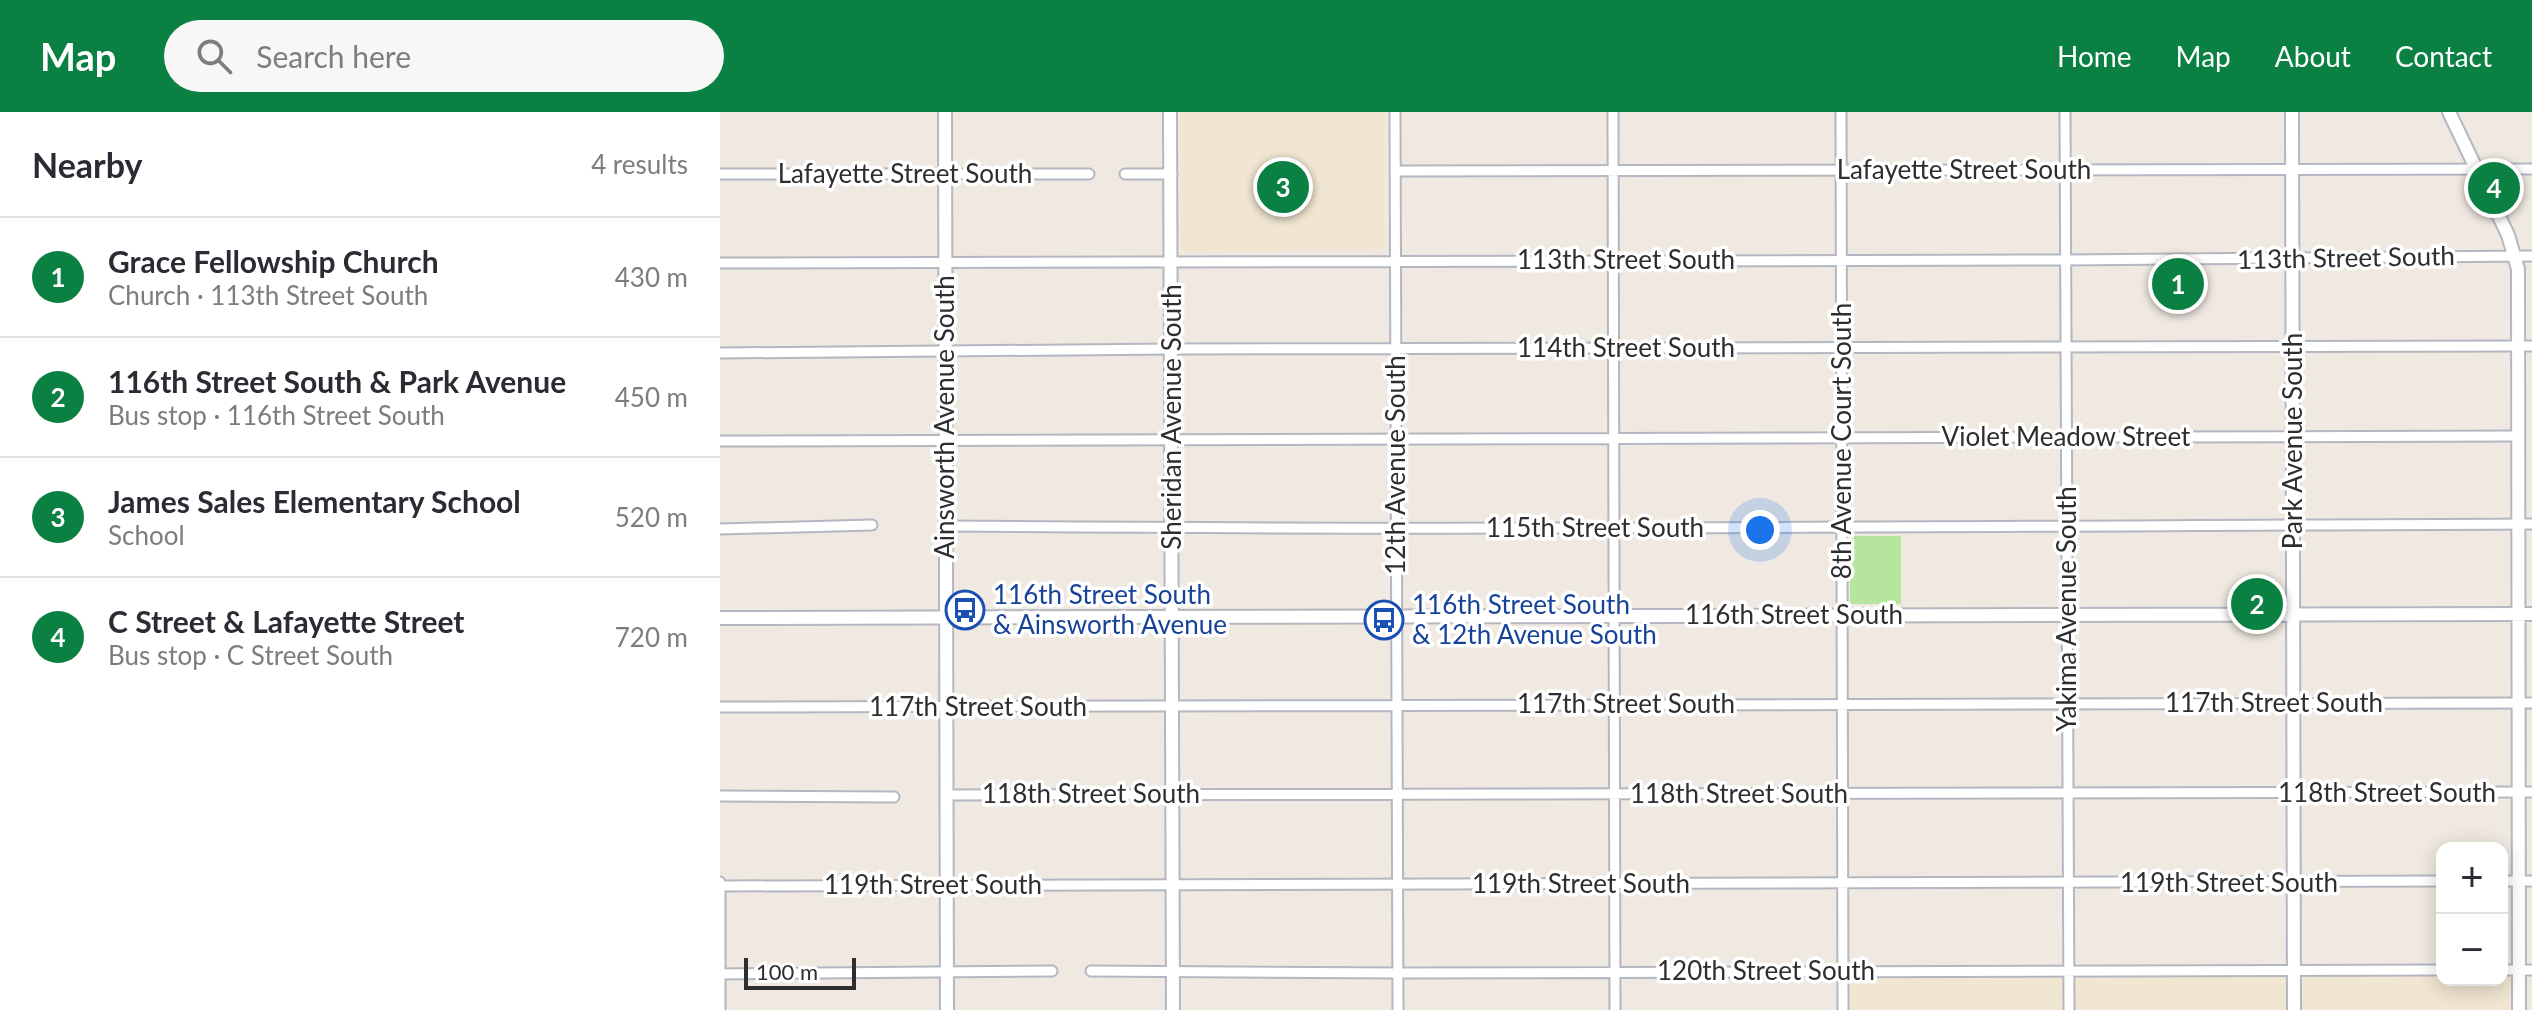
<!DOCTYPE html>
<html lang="en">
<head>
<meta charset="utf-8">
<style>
	body { margin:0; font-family:Lato,sans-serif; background:#f7f7f7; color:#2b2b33 }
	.controls { position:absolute; right:24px; bottom:24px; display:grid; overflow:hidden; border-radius:16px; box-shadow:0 4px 20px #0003 }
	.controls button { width:72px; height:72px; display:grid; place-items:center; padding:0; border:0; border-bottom:2px solid #e1e1e2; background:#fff; color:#2b2b33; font:40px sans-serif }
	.scale { position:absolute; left:24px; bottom:20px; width:112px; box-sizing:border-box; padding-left:8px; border:4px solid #2e2e2e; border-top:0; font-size:22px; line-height:28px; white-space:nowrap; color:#2e2e2e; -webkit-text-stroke:6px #fff; paint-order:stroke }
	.you { position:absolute; left:1040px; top:418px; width:28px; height:28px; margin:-20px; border:6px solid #fff; border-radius:50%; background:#1a73e8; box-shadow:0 0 0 12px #1a73e833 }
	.badge { display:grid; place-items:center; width:52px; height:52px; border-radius:50%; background:#0b8043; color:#fff; font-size:26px; font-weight:700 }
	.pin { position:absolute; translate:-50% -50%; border:4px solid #fff; box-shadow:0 2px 8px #0006 }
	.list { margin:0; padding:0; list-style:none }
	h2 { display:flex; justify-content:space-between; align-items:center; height:104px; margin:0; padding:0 32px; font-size:34px }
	h2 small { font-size:26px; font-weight:400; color:#7c7c81 }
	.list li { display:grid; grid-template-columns:52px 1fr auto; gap:24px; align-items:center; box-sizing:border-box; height:120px; padding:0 32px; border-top:2px solid #e1e1e2 }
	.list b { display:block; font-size:30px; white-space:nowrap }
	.list p { margin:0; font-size:26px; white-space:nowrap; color:#7c7c81 }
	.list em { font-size:26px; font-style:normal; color:#7c7c81 }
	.icon { flex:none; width:44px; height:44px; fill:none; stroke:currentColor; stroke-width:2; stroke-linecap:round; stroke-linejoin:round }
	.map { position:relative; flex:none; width:1812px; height:898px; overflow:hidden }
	header { display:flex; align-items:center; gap:48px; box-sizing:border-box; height:112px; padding:0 40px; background:#0b8043; color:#fff }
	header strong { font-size:38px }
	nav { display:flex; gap:44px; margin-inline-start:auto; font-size:28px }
	.search { width:560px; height:72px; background:#f7f7f7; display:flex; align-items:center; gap:20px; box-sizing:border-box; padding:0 28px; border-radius:44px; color:#7c7c81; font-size:30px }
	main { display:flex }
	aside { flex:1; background:#fff }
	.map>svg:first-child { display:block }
	.education { fill:#f0e6d1 }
	.green { fill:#b6e59e }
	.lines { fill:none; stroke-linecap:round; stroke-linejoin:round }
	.street-casing { stroke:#b4b7c1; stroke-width:13 }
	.secondary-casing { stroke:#b4b7c1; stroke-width:16 }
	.street { stroke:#fff; stroke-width:9 }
	.secondary { stroke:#fff; stroke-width:12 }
	.labels { text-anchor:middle; stroke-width:7; stroke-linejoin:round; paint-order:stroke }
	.street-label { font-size:26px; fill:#2e2e2e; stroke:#fff }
	.transit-label { font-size:26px; fill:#164399; stroke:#fff; text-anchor:start }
</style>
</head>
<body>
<header>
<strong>Map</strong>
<div class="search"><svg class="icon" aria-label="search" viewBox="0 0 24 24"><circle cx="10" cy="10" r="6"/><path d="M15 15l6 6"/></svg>Search here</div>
<nav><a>Home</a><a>Map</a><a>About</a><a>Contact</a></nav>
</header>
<main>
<aside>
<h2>Nearby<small>4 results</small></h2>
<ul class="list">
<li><span class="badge">1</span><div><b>Grace Fellowship Church</b><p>Church · 113th Street South</p></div><em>430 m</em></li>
<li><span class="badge">2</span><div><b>116th Street South &amp; Park Avenue</b><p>Bus stop · 116th Street South</p></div><em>450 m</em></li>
<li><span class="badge">3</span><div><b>James Sales Elementary School</b><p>School</p></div><em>520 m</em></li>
<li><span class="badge">4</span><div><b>C Street &amp; Lafayette Street</b><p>Bus stop · C Street South</p></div><em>720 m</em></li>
</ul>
</aside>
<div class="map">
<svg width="1812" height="898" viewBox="0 0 1812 898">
	<rect width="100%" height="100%" fill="#efe9e1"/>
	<path class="education" d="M460 0H666L664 137 461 140Z
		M1722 861V868H1782V861H1791L1790 898H1128L1127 864Z"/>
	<path class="green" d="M1130 424H1181V492H1130Z"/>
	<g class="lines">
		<defs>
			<path id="street" d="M675 0 678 898
				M893 0 895 898
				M1121 0 1123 898
				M1345 0 1349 898
				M675 59 1812 57
				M0 62H369
				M405 62H452
				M0 151 1345 148 1812 144
				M0 241 452 237 1812 234
				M0 329 1799 324
				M226 414C754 419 1283 414 1812 412
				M0 417 152 413
				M0 595 1812 591
				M226 683 1812 680
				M0 684 174 685
				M1782 769H1812
				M0 770V898
				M0 774 1722 769
				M1782 858H1812
				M371 859 678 861 1722 858
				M0 862 332 859"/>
			<path id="secondary" d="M225 0 227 898
				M450 0 453 898
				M1572 0 1574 898
				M1729 0 1788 123 1798 157 1799 898
				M0 506 1812 502"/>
		</defs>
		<use href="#street" class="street-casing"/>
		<use href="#secondary" class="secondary-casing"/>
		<use href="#street" class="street"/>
		<use href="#secondary" class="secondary"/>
	</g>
	<defs>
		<symbol id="bus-ring" viewBox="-11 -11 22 22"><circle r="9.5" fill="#fff" stroke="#1a4fb4" stroke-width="1.5"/><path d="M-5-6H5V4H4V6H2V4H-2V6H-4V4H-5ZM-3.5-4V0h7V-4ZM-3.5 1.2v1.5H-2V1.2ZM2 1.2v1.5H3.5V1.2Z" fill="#1a4fb4"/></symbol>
	</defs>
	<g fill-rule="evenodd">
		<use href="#bus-ring" x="223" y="476" width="44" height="44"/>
		<use href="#bus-ring" x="642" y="486" width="44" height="44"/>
	</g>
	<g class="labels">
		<g class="street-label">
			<text x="1244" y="67">Lafayette Street South</text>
			<text x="185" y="71">Lafayette Street South</text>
			<text transform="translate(1626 146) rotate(-1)" y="9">113th Street South</text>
			<text x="906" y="157">113th Street South</text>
			<text x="906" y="245">114th Street South</text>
			<text transform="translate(225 305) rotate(-90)" y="9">Ainsworth Avenue South</text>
			<text transform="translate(452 305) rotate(-90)" y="9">Sheridan Avenue South</text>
			<text x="1346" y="334">Violet Meadow Street</text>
			<text transform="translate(1122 329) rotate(-90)" y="9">8th Avenue Court South</text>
			<text transform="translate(1573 329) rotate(-90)" y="9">Park Avenue South</text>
			<text transform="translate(676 353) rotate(-90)" y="9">12th Avenue South</text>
			<text x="875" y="425">115th Street South</text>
			<text transform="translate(1347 497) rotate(-90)" y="9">Yakima Avenue South</text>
			<text x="1074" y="512">116th Street South</text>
			<text x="1554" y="600">117th Street South</text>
			<text x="906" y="601">117th Street South</text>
			<text x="258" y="604">117th Street South</text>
			<text x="1667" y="690">118th Street South</text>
			<text x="371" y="691">118th Street South</text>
			<text x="1019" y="691">118th Street South</text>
			<text x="1509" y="780">119th Street South</text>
			<text x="861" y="781">119th Street South</text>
			<text x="213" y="782">119th Street South</text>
			<text x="1046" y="868">120th Street South</text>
		</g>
		<g class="transit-label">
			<text x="273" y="492">116th Street South<tspan x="273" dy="30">&amp; Ainsworth Avenue</tspan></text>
			<text x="692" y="502">116th Street South<tspan x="692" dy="30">&amp; 12th Avenue South</tspan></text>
		</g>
	</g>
</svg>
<div class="controls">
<button>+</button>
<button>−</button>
</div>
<div class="scale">100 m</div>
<div class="you"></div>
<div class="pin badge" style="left:1458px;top:172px">1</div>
<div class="pin badge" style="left:1537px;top:492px">2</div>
<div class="pin badge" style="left:563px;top:75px">3</div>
<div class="pin badge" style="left:1774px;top:76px">4</div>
</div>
</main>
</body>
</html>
